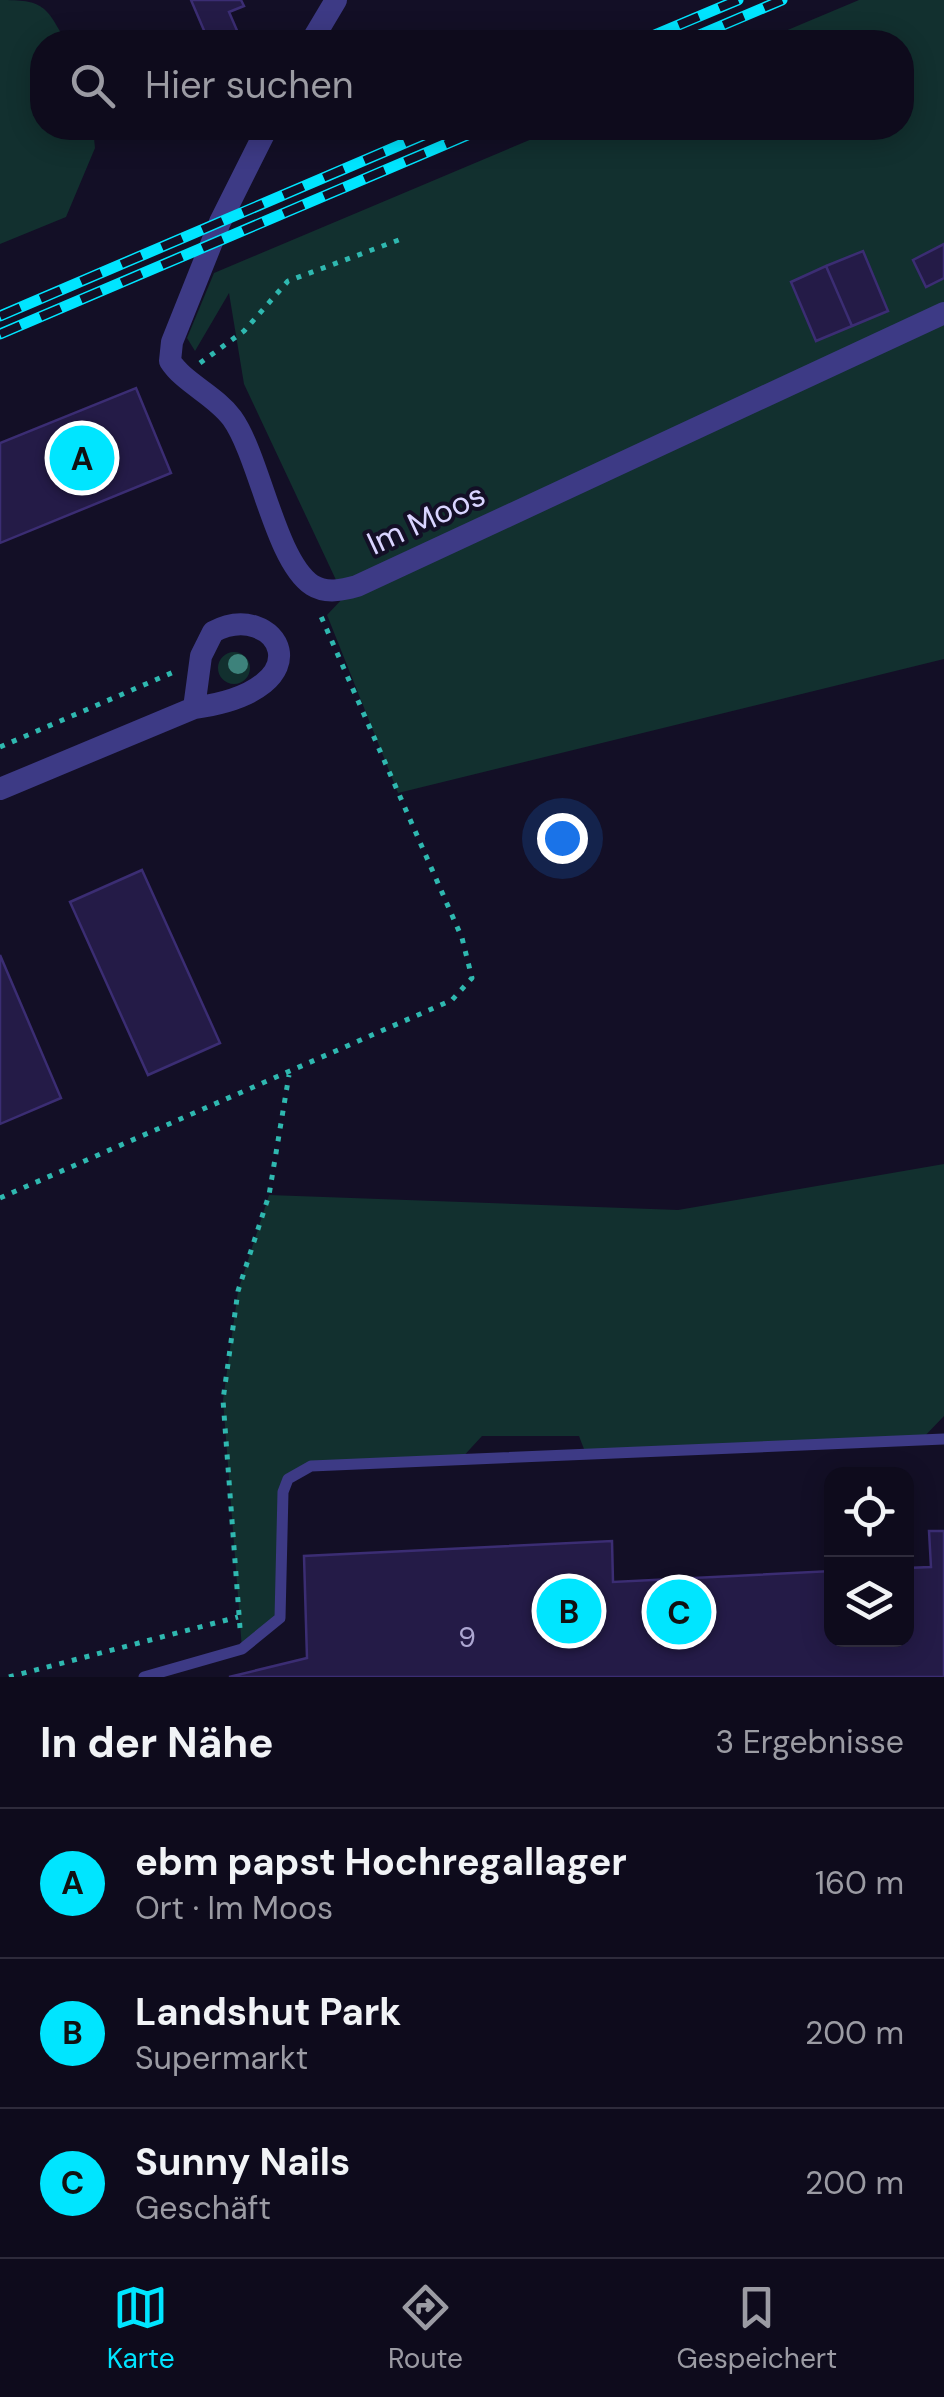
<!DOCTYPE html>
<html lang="de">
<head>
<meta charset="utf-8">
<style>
	body { margin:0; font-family:"DM Sans",sans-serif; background:#171425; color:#f1f3f6 }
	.controls { position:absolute; right:30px; bottom:30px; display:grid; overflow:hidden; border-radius:20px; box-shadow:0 5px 25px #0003 }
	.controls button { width:90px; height:90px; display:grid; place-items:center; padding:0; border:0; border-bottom:2px solid #2e2b3b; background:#0e0b1c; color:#f1f3f6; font:50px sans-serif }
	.you { position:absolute; left:562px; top:838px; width:35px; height:35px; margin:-25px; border:8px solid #fff; border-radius:50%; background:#1a73e8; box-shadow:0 0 0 15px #1a73e833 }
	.badge { display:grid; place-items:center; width:65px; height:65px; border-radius:50%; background:#00e5ff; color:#111; font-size:32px; font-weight:700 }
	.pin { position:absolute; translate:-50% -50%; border:5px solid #fff; box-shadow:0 2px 10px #0006 }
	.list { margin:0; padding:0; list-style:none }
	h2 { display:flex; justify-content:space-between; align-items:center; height:130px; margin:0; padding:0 40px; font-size:42px }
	h2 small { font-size:32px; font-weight:400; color:#9b9ba3 }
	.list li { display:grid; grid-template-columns:65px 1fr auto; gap:30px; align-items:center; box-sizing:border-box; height:150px; padding:0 40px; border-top:2px solid #2e2b3b }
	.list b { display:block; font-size:38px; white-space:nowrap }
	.list p { margin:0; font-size:32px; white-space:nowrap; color:#9b9ba3 }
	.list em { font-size:32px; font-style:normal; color:#9b9ba3 }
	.icon { flex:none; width:55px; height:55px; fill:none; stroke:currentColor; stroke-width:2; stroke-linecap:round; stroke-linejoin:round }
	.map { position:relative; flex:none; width:944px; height:1677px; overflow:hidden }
	.search { position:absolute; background:#0e0b1c; box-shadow:0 5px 25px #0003; left:30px; right:30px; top:30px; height:110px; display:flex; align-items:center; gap:25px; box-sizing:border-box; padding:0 35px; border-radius:40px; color:#9b9ba3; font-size:38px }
	.sheet { height:580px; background:#0e0b1c }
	nav { display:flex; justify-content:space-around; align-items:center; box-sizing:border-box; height:140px; border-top:2px solid #2e2b3b; background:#0e0b1c; font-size:28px; color:#9b9ba3 }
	nav a { display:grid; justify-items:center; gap:5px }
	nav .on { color:#00e5ff }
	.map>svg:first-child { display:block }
	.green { fill:#12302f }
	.building { fill:#241b47; stroke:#3b2d73; stroke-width:2.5 }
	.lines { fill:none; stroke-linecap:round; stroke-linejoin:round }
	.path { stroke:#2fb8b0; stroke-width:5; stroke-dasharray:5 8; stroke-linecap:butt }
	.lane { stroke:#3d3a85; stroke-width:11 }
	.street { stroke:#3d3a85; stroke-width:22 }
	.rail-casing { stroke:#00e5ff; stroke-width:11 }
	.rail { stroke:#130f26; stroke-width:8; stroke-dasharray:22; stroke-linecap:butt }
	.tree { fill:#3d827b }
	.labels { text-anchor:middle; stroke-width:8; stroke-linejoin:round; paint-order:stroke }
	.number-label { font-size:28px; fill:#aca6d1 }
	.street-label { font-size:32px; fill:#d9d4ff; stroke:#130f26 }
</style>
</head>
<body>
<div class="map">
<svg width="944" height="1677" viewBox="0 0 944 1677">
	<rect width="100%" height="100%" fill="#130f26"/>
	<path class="green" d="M0 0C43 0 46 5 66 42H42V128H93L95 148 66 217 0 244Z
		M859 0H944V659L398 793 327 615 344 597 244 384 229 293 195 351 187 338 214 273 558 128H902V42H759Z
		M218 668a16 16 0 1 1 32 0a16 16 0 1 1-32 0Z
		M944 1164V1416L921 1440 587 1457 579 1436H482L459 1461 325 1466 288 1479 280 1618 242 1649 223 1400 238 1291 269 1195 678 1210Z"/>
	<path class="building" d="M191 0H241L244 6 229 12 242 42H209Z
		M944 244V278L926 287 913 260Z
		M863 251 888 311 852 326 826 266Z
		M826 266 852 326 816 341 791 282Z
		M136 388 171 473 0 543V443Z
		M142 870 220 1043 148 1075 70 902Z
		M0 955 61 1098 0 1124Z
		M929 1531H944V1677H229L307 1658 304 1556 612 1541 613 1582 832 1571V1640H906V1568L931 1567Z"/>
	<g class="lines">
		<path class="path" d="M200 363 244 331 288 281 404 238
			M0 747 176 671
			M0 1198 452 1000 472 978 462 938 320 614
			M240 1628 223 1400 238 1291 269 1195 289 1075
			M9 1677 238 1617"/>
		<path class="lane" d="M144 1677 242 1649 280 1618 283 1492 288 1479 311 1466 944 1439"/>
		<path class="street" d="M311 42 336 0
			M267 128 220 222 172 342 170 361C184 383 215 395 232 418 260 457 275 560 312 585 326 594 343 590 357 586L944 313
			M0 789 194 708C331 689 276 598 213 632L201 656 194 708"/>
		<defs>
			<path id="rail" d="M638 42 738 0
				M683 42 782 0
				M0 316 440 128
				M0 334 484 128"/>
		</defs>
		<use href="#rail" class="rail-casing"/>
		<use href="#rail" class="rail"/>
	</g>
	<circle class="tree" cx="238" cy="664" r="10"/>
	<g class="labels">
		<g class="number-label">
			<text x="467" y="1647">9</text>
		</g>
		<g class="street-label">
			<text transform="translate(426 519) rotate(-25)" y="11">Im Moos</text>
		</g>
	</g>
</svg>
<div class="controls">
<button><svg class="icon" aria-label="locate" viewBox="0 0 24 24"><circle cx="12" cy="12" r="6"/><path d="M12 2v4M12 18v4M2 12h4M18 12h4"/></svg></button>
<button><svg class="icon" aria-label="layers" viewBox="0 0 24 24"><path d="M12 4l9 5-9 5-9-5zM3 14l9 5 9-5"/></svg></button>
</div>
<div class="you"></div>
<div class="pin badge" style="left:82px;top:458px">A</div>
<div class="pin badge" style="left:569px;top:1611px">B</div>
<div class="pin badge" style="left:679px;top:1612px">C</div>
<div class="search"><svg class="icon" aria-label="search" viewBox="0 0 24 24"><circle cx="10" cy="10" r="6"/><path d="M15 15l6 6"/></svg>Hier suchen</div>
</div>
<section class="sheet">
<h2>In der Nähe<small>3 Ergebnisse</small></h2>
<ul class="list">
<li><span class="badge">A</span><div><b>ebm papst Hochregallager</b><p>Ort · Im Moos</p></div><em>160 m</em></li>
<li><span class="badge">B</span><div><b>Landshut Park</b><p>Supermarkt</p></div><em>200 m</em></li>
<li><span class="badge">C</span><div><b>Sunny Nails</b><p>Geschäft</p></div><em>200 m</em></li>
</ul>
</section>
<nav>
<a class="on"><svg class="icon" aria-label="map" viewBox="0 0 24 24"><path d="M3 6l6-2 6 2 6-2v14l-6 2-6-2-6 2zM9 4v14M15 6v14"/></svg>Karte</a>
<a><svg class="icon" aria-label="directions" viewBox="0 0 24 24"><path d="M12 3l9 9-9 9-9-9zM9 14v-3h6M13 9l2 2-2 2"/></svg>Route</a>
<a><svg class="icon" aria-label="saved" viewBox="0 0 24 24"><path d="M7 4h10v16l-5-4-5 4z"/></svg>Gespeichert</a>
</nav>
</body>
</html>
